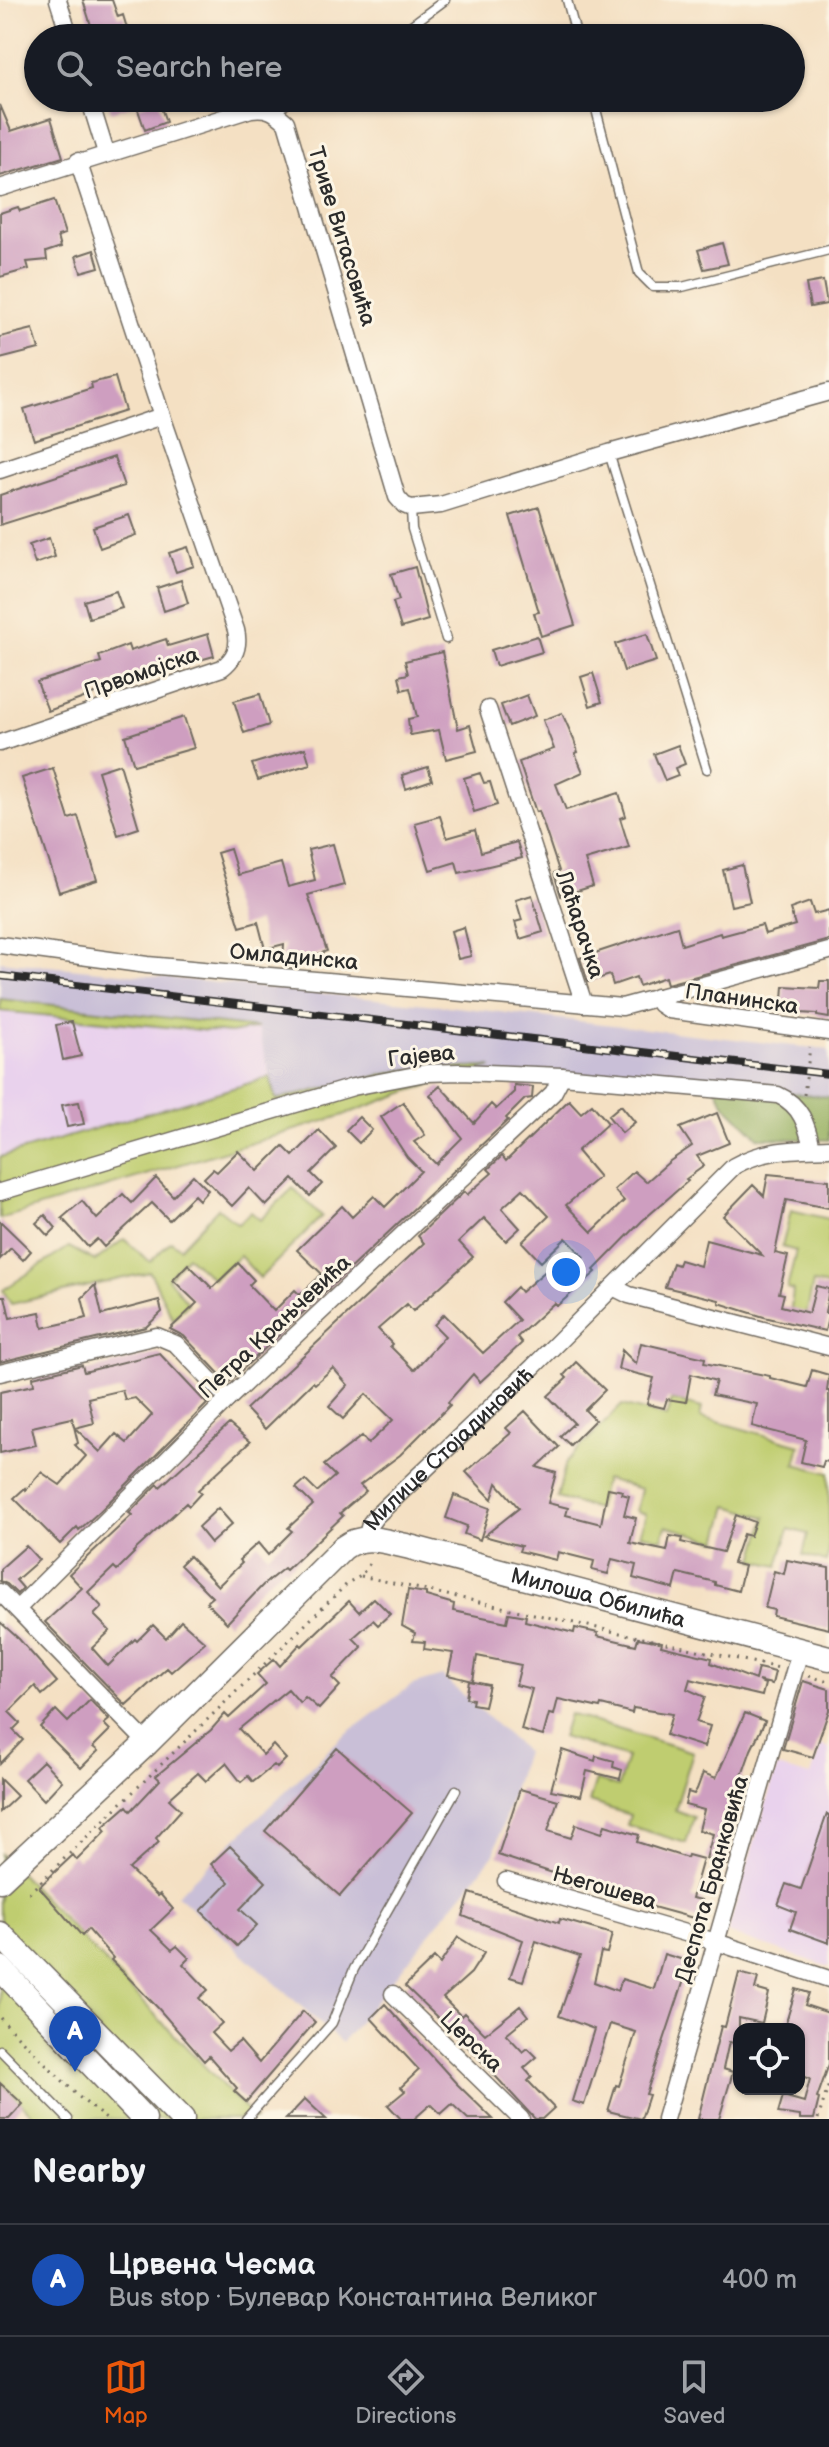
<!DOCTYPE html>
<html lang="en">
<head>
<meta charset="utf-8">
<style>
	body { margin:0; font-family:"Balsamiq Sans",sans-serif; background:#20242c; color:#f1f3f6 }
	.controls { position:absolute; right:24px; bottom:24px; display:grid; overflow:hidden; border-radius:16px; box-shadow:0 2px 6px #0004 }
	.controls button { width:72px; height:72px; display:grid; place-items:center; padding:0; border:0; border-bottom:2px solid #363941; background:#171b24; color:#f1f3f6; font:40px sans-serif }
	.you { position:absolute; left:566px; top:1272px; width:28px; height:28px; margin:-20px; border:6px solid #fff; border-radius:50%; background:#1a73e8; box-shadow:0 0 0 12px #1a73e833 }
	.badge { display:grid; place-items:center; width:52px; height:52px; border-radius:50%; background:#ea580c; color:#fff; font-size:26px; font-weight:700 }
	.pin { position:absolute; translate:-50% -66px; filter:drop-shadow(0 2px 4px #0008) }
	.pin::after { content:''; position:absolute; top:42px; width:28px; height:24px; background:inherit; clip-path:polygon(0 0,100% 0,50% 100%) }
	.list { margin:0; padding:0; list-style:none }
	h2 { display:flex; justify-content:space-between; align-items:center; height:104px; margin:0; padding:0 32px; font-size:34px }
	h2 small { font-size:26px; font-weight:400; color:#9ea1a6 }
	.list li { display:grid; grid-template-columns:52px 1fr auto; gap:24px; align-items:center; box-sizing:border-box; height:112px; padding:0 32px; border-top:2px solid #363941 }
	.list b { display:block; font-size:30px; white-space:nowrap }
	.list p { margin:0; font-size:26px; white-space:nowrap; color:#9ea1a6 }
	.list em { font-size:26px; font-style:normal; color:#9ea1a6 }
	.icon { flex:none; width:44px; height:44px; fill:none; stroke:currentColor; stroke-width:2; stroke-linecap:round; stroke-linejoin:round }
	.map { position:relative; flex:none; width:829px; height:2119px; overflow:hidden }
	.search { position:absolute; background:#171b24; box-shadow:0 2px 6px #0004; left:24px; right:24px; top:24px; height:88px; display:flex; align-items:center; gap:20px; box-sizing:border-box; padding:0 28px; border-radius:44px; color:#9ea1a6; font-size:30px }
	.sheet { height:216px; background:#171b24 }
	nav { display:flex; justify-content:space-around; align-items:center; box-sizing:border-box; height:112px; border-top:2px solid #363941; background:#171b24; font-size:22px; color:#9ea1a6 }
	nav a { display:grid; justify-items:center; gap:4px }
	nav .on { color:#ea580c }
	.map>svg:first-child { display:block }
	.built { fill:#e9d2ed }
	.industrial { fill:#c9bfd7 }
	.green { fill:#bfcd6f; stroke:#757c4d; stroke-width:2 }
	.forest { fill:#97b062; stroke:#616e46; stroke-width:2 }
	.building { fill:#ce9ec0; fill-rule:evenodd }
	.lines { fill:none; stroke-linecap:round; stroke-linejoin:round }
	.lane-casing { stroke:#716a60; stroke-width:11 }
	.street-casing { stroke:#716a60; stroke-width:19 }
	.secondary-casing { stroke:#716a60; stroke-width:27 }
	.path { stroke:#716a60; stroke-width:3; stroke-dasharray:2 6; stroke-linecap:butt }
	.lane { stroke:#fff; stroke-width:8 }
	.street { stroke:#fff; stroke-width:16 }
	.secondary { stroke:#fff; stroke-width:24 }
	.rail-casing { stroke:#2b2b2b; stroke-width:8 }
	.rail { stroke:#fcf5e5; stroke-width:5; stroke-dasharray:15; stroke-linecap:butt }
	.labels { text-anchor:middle; stroke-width:6; stroke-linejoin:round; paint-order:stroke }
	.street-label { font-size:22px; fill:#2b2b2b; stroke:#fcf5e5 }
</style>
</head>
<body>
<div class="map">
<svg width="829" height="2119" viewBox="0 0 829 2119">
	<rect width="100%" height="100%" fill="#fcf5e5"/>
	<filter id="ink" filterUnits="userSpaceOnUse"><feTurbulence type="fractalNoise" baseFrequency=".0125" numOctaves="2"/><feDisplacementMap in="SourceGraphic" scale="16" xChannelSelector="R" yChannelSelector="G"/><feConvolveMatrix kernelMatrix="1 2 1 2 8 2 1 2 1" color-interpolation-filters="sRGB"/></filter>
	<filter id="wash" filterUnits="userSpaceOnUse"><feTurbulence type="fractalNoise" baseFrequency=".006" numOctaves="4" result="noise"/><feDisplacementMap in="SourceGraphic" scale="32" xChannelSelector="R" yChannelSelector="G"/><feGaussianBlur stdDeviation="1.8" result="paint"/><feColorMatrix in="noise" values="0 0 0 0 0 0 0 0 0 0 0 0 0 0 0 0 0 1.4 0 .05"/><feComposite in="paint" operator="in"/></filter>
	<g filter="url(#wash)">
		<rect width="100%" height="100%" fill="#f4e0c3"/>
		<path class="built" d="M0 1011 230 1033 258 1028 270 1077 0 1157Z
			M821 1745 829 1748V1967L727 1933 777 1767 811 1776Z"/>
		<path class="industrial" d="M0 961 465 1008 829 1050V1097L775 1090 403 1070 276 1101 258 1028 0 999Z
			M442 1676 525 1751 494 1854 342 2043 177 1895 342 1737 412 1685Z"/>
		<path class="green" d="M0 999 258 1028 230 1033 0 1011Z
			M492 1067 409 1091 341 1116 0 1219V1157L270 1077 276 1100 403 1070Z
			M293 1188 322 1216 260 1278 240 1256 213 1279 187 1256 168 1278 188 1303 173 1319 150 1272 11 1304 3 1290 69 1247 95 1261 124 1239 150 1262 171 1241 180 1248 218 1208 238 1224 251 1212 260 1220Z
			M791 1210 829 1219V1286L813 1283 805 1320 790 1317 793 1290 787 1288 796 1251 782 1247Z
			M672 1400 702 1408 700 1417 800 1445 795 1464 829 1473V1551L826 1562 803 1555 808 1534 789 1529 778 1566 754 1560 766 1517 728 1506 718 1541 666 1526 662 1539 640 1534 646 1514 636 1511 641 1489 605 1479 597 1509 557 1498 566 1462 622 1405 667 1417Z
			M569 1714 693 1752 675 1810 694 1817 686 1843 627 1825 630 1815 589 1802 596 1780 618 1787 627 1757 562 1737Z
			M0 1854 9 1862 255 2119H37L0 2082Z"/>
		<path class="forest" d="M714 1085 829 1097V1140L759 1138 725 1105Z"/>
		<g id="blocks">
			<path class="building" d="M83 0H112L118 17 123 15 130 38H95Z
				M107 98H146V101L111 112Z
				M158 99 166 122 145 130 137 107Z
				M0 105 11 131 51 118 63 157 0 176Z
				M54 200 65 234 58 236 61 247 46 252 47 260 27 262 29 269 0 277V213L18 207 20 211Z
				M722 243 728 264 704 269 698 250Z
				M94 250 99 267 81 272 76 256Z
				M823 281 827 304 810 307 806 284Z
				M33 329 39 349 0 359V337Z
				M115 377 125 411 34 440 24 409 92 388 91 383Z
				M114 457 124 486 0 525V495Z
				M539 507 575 625 541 636 534 613 539 612 510 516Z
				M129 515 136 535 100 548 93 527Z
				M49 538 55 557 35 564 29 545Z
				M188 547 194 566 176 572 169 553Z
				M415 567 428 620 401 628 393 602 399 600 391 574Z
				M181 580 188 603 164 611 157 588Z
				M116 591 122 608 89 618 84 601Z
				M208 634 214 656 182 665 181 661 143 672 102 687 103 691 48 711 37 682 101 662 99 656 128 645 130 651 166 639 168 646Z
				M647 634 656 661 624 671 615 644Z
				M537 636 542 652 496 666 491 650Z
				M442 652 458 729 470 725 477 751 446 759 439 730 410 735 408 719 417 717 410 688 402 690 399 676 408 674 405 661Z
				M593 673 602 702 590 706 581 677Z
				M260 694 269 725 244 733 234 701Z
				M527 695 535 716 509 726 501 705Z
				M562 713 574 740 578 752 575 753 583 772 556 784 566 810 619 793 626 816 620 818 629 847 585 860 593 886 561 896 554 873 559 871 539 811 536 812 519 762 554 749 543 720Z
				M184 717 194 748 134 765 125 736Z
				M678 745 685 764 675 768 678 776 665 781 654 754Z
				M305 748 310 764 258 780 252 764Z
				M120 764 139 828 118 835 98 771Z
				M428 767 432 780 406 789 402 775Z
				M53 768 69 819 78 816 97 880 59 892 22 778Z
				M480 773 484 783 490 782 497 805 474 812 464 778Z
				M440 816 447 838 475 830 481 852 517 842 522 858 459 873 456 862 430 870 415 823Z
				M333 844 344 885 308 895 327 951 302 960 283 959 284 944 265 949 258 922 240 927 217 853 230 849 238 875 281 863 288 887 315 880 308 850Z
				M742 865 750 902 731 906 723 870Z
				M532 895 543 932 520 939 515 922 522 920 516 900Z
				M810 902 814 914 829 910V940L667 984 665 977 639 986 636 977 613 985 610 975 588 982 580 958 677 926 682 945 720 933 721 936 762 925 765 934 795 925 790 909Z
				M464 927 471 956 458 959 451 931Z
				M820 981H829V1018L817 1016V1014L782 1012 784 986 819 988Z
				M72 1022 81 1056 63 1060 56 1025Z
				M514 1085 533 1087 532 1098 525 1099 506 1118 508 1120 228 1383 184 1336 170 1329 197 1303 173 1280 188 1264 212 1288 238 1263 254 1280 249 1285 274 1311 295 1290 300 1295 322 1274 297 1250 342 1206 352 1217 374 1196 385 1207 421 1171 407 1157 381 1117 403 1102 425 1135 414 1142 436 1164 462 1138 430 1095 440 1086 474 1123 491 1104 496 1109 514 1092Z
				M569 1100 581 1113 592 1104 608 1123 577 1151 599 1177 566 1205 592 1232 624 1201 614 1190 634 1171 646 1182 670 1161 692 1146 680 1128 717 1113 729 1143 697 1156 704 1166 686 1179 688 1181 642 1221 594 1270 596 1272 557 1306 554 1303 517 1337 522 1343 507 1357 480 1382 473 1374 448 1402 450 1405 400 1455 360 1485 366 1491 340 1513 343 1516 286 1570 284 1568 263 1585 227 1623 206 1602 212 1597 180 1565 189 1556 218 1586 242 1563 239 1560 258 1543 268 1555 292 1531 288 1528 313 1505 296 1488 305 1480 317 1492 335 1476 324 1465 362 1436 368 1444 393 1420 366 1394 343 1419 329 1406 348 1385 333 1368 315 1384 313 1382 265 1429 246 1409 424 1243 418 1236 464 1192 467 1195 492 1173 488 1169 502 1156 506 1161ZM523 1189 549 1216 522 1242 541 1262 566 1238 584 1257 557 1279 548 1269 521 1292 517 1287 502 1302 519 1320 483 1353 444 1314 434 1325 445 1336 414 1370 390 1346 392 1344 378 1329 407 1304 413 1311 473 1257 459 1242 484 1218 506 1241 520 1228 502 1208Z
				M79 1102 84 1124 67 1127 62 1105Z
				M621 1105 635 1122 622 1133 608 1116Z
				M359 1117 372 1130 359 1143 346 1130Z
				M319 1130 336 1148 311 1173 322 1184 310 1196 293 1179 266 1206 249 1188 232 1206 204 1178 213 1169 217 1172 238 1151 258 1171 283 1146 293 1156Z
				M768 1174 829 1180V1208L786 1200 775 1253 788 1256 779 1293 784 1294 781 1306 809 1313 816 1286 829 1289 825 1313H829L825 1331 764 1317 719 1303V1300L665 1287 673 1263 678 1265 680 1260 700 1266 706 1240 762 1255 723 1216 753 1185 764 1196Z
				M193 1175 208 1190 199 1200 194 1195 169 1220 152 1203 104 1247 97 1239 88 1247 62 1218 82 1201 97 1219 123 1194 132 1203 156 1178 173 1196Z
				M45 1215 56 1228 48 1236 36 1223Z
				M0 1221 31 1251 23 1260 11 1248 0 1259Z
				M95 1285 102 1315 159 1300 162 1312 146 1327 0 1362V1296H5L10 1318 40 1312 43 1328 87 1318 82 1298Z
				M641 1343 705 1358 704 1363 770 1376V1378L807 1387 812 1370 829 1375 827 1391H829V1462L824 1461 822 1467 801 1462 806 1440 752 1426 757 1404 712 1395 716 1381 691 1374 686 1402 667 1399 664 1408 647 1404 654 1378 618 1369 622 1350 636 1364Z
				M159 1353 207 1404 99 1512 79 1530 77 1527 60 1544 14 1498 25 1488 26 1490 41 1472 60 1485 86 1456 75 1445 78 1443 72 1418 32 1427 36 1445 0 1453V1392L34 1385 33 1377 82 1365 84 1372ZM122 1390 125 1400 135 1398 152 1415 127 1443 116 1434 100 1452 75 1428 94 1423 88 1398Z
				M576 1362 605 1390 585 1410 595 1420 570 1445 560 1436 574 1423 548 1396 567 1378 564 1375Z
				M525 1411 559 1447 537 1467 556 1473 548 1503 568 1508 566 1515 601 1524 608 1488 623 1491 622 1494 629 1496 624 1515 636 1518 630 1543 667 1551 670 1536 682 1538 681 1542 723 1552 736 1515 755 1522 750 1536 743 1534 733 1563 744 1566 738 1591 715 1585V1582L678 1573 674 1589 633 1578 636 1565 612 1559 608 1574 592 1570 594 1561 558 1552 556 1560 519 1551 521 1546 484 1536 519 1508 497 1483 492 1499 466 1472 511 1433 506 1428Z
				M229 1424 250 1442 198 1490 201 1493 189 1506 186 1503 133 1552 134 1553 117 1570 114 1567 88 1592 102 1607 94 1615 110 1631 92 1648 108 1666 135 1639 137 1641 153 1625 166 1638 181 1621 205 1642 171 1672 167 1668 126 1705 45 1622 82 1588 69 1574 132 1515 129 1513 158 1484 160 1487Z
				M454 1495 490 1508 480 1540 464 1534 467 1526 446 1518Z
				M218 1508 232 1524 211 1543 198 1527Z
				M26 1546 39 1560 16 1580 23 1588 17 1594 7 1584 0 1581V1569Z
				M787 1560 829 1568V1629L773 1616 774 1610 765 1608 774 1571 784 1574Z
				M408 1590 426 1593V1596L454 1604 453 1611 507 1622 509 1613 526 1616 525 1621 574 1633 575 1628 598 1633 597 1636 636 1645 638 1638 662 1642 661 1646 712 1658 711 1663 755 1680 758 1668 775 1672 772 1684 758 1681 765 1684 762 1696 690 1679 687 1689 705 1697 696 1722 710 1726 704 1747 666 1735 672 1714 633 1708 632 1713 601 1705 600 1708 558 1699 554 1715 549 1714 543 1736 521 1730 532 1689 516 1685 521 1665 477 1656 473 1681 448 1675 453 1653 424 1649 425 1642 413 1641 415 1633 402 1626Z
				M374 1598 390 1614 378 1625 373 1620 353 1638 362 1647 332 1678 340 1686 319 1709 305 1697 300 1703 288 1689 239 1729 263 1755 273 1745 286 1759 277 1768 274 1765 253 1782 248 1776 241 1782 226 1763 206 1781 198 1773 169 1799 181 1810 156 1838 159 1842 129 1869 158 1896 160 1894 173 1909 151 1930 172 1950 177 1946 189 1958 183 1964 208 1990 199 1998 222 2023 211 2033 228 2051 240 2041 259 2063 303 2011 315 2022 246 2102 234 2091 237 2088 209 2056 204 2061 158 2008 111 1960 113 1958 88 1929 82 1936 39 1887 73 1855 77 1860 106 1831 103 1827 127 1806 131 1811 160 1780 156 1776 211 1730 225 1714 229 1718 266 1684 257 1674 274 1659 280 1666 300 1644 302 1646 349 1601 359 1612Z
				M0 1622 19 1639 57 1682 42 1695 35 1686 9 1712 20 1723 13 1730 23 1740 0 1764Z
				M469 1681 489 1685 484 1706 472 1704 473 1699 466 1698Z
				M803 1681 829 1689V1710L813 1757 783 1749Z
				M90 1700 109 1720 104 1724 110 1730 93 1747 98 1751 81 1768 40 1727 56 1710 68 1722Z
				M745 1713 765 1721 751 1750 728 1815 732 1817 724 1849 731 1851 727 1865 706 1859 713 1834 699 1830 704 1810 685 1805 688 1792 694 1794 697 1789 703 1773 716 1778Z
				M337 1748 412 1813 340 1896 265 1831Z
				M562 1750 595 1761 596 1756 614 1761 613 1767 622 1770 620 1779 587 1771 581 1796 551 1790Z
				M43 1761 62 1781 44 1800 24 1779Z
				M0 1779 17 1796 0 1812Z
				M520 1789 558 1800 548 1831 571 1838 576 1824 602 1833 605 1825 639 1835 637 1842 687 1858 688 1855 703 1859 692 1898 702 1900 697 1919 642 1904V1902L606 1889 605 1893 580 1885 578 1889 566 1885 567 1880 559 1878V1875L498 1855Z
				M827 1814 829 1815V1943L790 1929 796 1912 778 1905 786 1884 801 1889Z
				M230 1846 266 1882 240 1909 257 1925 237 1946 201 1911 229 1882 211 1864Z
				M470 1893 559 1923 560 1919 612 1934 607 1953 601 1952 594 1982 618 1991 622 1979 654 1989 664 1954 690 1962 646 2094 649 2095 641 2119 608 2111 616 2085 619 2086 636 2032 610 2024 584 2105 572 2101 594 2029 559 2016 580 1956 536 1941 523 1981 510 1977 523 1940 463 1916Z
				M458 1937 484 1953 471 1973 443 1998 461 2016 464 2013 485 2034 520 2006 528 2016 506 2034 523 2052 528 2048 537 2057 524 2068 532 2077 528 2081 554 2108 542 2119H535L474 2053 405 1986 434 1958 440 1964Z
				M739 1973 758 1978 755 1989 769 1993 762 2023 739 2018V2044L729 2042 723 2069 733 2072 719 2119H698L721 2026 725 2027Z
				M796 1989 809 1993 805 2005 829 2013V2064L817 2098 819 2099 814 2119H800V2116L778 2113 783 2096 804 2102 810 2079 799 2075V2029H784Z
				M385 2004 456 2083 493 2119H468L452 2104 441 2114 431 2104 414 2119H401L388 2105 405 2091 401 2087 419 2070 371 2018Z
				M0 2083 23 2104 9 2119H0Z
				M305 2099 326 2119H286Z"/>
		</g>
	</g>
	<g filter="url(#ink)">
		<use href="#blocks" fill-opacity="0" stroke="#716a60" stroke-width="2"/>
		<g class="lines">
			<defs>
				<path id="lane" d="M567 0 577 38
					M394 38 445 0
					M593 98 639 273 653 287H682L829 250
					M275 111 296 98
					M609 453 707 769
					M411 508 412 529 446 639
					M0 2050 68 2119
					M246 2119 332 2023 354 1969 456 1790"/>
				<g id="street">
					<path d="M58 0 70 38"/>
					<path d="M89 98 106 153"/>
					<path d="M0 188 251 109C268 107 274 111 286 122L397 497 404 505 411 508 441 505 609 453 829 392"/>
					<path d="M0 470 162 416"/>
					<path d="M488 709 584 1004"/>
					<path d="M0 743 222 668C235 658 240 647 236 630L162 416 78 161"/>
					<path d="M0 945 147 965 622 1007 829 951"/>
					<path d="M656 997 660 1004 669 1010 829 1032"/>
					<path d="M0 1192 353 1087 426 1073 460 1072 562 1076 778 1095C801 1105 807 1125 812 1148"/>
					<path d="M613 1287 629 1295 829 1347"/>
					<path d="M0 1373 157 1336 176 1344 228 1399"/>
					<path id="s1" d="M366 1539 370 1524 376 1516 533 1367 734 1166C765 1149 794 1149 829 1148"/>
					<path d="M0 1592 147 1743"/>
					<path d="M17 1609 228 1399 553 1093 562 1076"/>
					<path d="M506 1881 716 1942 829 1979"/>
					<path d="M393 1994 521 2119"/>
					<path d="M665 2119 800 1651"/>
				</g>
				<g id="secondary">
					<path id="s2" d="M0 1880 147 1743 343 1548C363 1533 383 1541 406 1546L829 1658"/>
					<path d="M0 1934 182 2119"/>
					<path d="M0 1968 144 2119"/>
				</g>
			</defs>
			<use href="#lane" class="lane-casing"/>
			<use href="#street" class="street-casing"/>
			<use href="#secondary" class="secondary-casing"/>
			<path class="path" d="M804 1095 810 1047
				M361 1576 779 1668
				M809 1676 829 1682
				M29 1893 349 1582 361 1576 371 1561
				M0 2018 79 2097 106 2119
				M818 2119 829 2084"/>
			<use href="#lane" class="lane"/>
			<use href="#street" class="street"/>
			<use href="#secondary" class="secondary"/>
			<defs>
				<path id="rail" d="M0 976 829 1074"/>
			</defs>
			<use href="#rail" class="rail-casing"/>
			<use href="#rail" class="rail"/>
		</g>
	</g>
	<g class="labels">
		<g class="street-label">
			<text transform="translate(343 236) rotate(73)" y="8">Триве Витасовића</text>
			<text transform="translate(141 672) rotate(-19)" y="8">Првомајска</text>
			<text transform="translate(581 924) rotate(72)" y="8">Лаћарачка</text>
			<text transform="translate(294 956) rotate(5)" y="8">Омладинска</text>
			<text transform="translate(742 998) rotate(8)" y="8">Планинска</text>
			<text transform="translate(421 1055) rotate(-6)" y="8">Гајева</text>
			<text transform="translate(274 1326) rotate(-43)" y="8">Петра Крањчевића</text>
			<text dy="8" stroke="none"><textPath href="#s1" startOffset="124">Милице Стојадиновић</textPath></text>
			<text dy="8" stroke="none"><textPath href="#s2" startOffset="742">Милоша Обилића</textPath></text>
			<text transform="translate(711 1879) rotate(-74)" y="8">Деспота Бранковића</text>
			<text transform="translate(605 1887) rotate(16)" y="8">Његошева</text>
			<text transform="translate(472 2041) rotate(44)" y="8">Церска</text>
		</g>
	</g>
</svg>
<div class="controls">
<button><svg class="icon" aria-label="locate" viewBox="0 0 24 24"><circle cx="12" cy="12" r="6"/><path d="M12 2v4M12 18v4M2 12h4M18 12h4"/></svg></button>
</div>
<div class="you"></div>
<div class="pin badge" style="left:75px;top:2072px;background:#1a4fb4">A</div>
<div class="search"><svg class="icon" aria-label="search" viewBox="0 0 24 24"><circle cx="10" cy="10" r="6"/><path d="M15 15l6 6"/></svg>Search here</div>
</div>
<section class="sheet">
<h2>Nearby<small></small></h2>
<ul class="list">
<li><span class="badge" style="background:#1a4fb4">A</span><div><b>Црвена Чесма</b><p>Bus stop · Булевар Константина Великог</p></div><em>400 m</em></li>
</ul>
</section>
<nav>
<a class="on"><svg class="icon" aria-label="map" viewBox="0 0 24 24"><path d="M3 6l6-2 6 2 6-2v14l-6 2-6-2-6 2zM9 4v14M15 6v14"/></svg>Map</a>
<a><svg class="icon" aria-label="directions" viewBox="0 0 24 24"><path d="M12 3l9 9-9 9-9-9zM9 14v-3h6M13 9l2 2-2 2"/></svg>Directions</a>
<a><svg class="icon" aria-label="saved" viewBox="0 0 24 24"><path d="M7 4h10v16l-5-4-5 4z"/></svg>Saved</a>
</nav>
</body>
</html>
